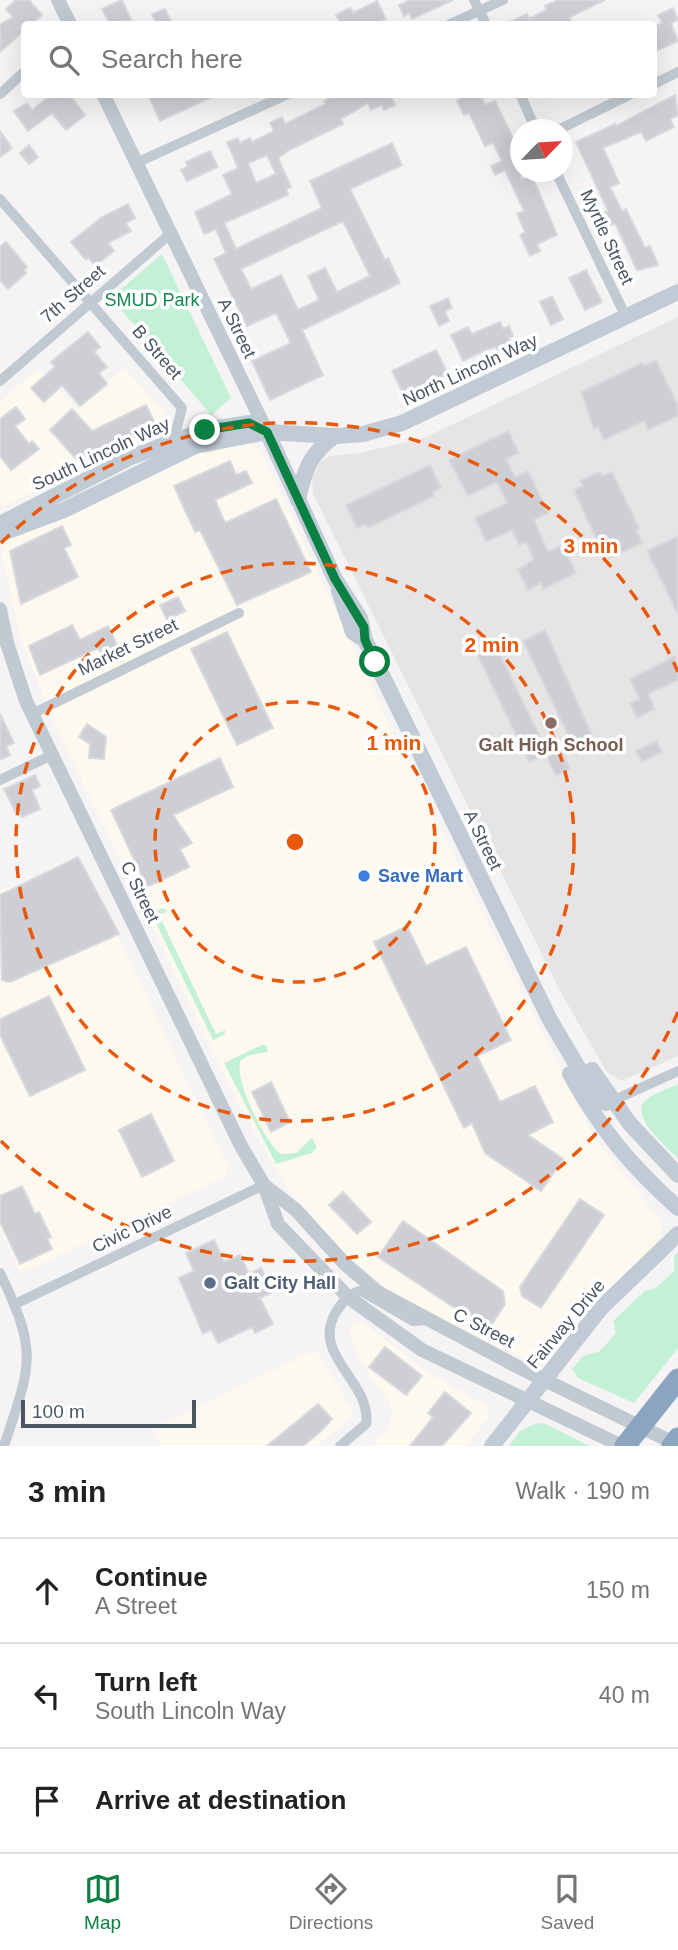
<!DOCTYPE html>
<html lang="en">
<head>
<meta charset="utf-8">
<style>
	body { margin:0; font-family:Helvetica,sans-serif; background:#f6f6f6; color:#222 }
	.compass { position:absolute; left:510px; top:119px; width:63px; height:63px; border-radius:50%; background:#fff; box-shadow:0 7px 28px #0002; rotate:65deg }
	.scale { position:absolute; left:21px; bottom:18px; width:175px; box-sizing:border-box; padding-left:7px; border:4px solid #4a5661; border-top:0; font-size:19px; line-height:24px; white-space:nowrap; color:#4a5661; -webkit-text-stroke:5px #fff; paint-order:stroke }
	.stop { position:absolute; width:21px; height:21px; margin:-16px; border:5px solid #0b8043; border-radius:50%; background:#fff }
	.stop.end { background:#0b8043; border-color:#fff; box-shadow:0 2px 7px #0008 }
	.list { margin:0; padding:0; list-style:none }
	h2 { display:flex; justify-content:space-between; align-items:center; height:91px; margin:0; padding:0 28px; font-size:30px }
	h2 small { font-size:23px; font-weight:400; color:#767676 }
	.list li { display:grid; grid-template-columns:46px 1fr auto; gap:21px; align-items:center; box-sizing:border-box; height:105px; padding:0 28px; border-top:2px solid #e0e0e0 }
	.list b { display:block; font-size:26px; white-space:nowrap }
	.list p { margin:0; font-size:23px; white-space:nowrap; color:#767676 }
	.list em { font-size:23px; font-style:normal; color:#767676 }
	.icon { flex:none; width:38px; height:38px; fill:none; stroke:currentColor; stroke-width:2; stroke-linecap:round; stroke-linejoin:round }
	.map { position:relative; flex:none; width:678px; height:1446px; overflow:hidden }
	.search { position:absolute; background:#fff; box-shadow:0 7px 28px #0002; left:21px; right:21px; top:21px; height:77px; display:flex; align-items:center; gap:18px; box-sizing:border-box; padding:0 24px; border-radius:7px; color:#767676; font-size:26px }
	.sheet { height:406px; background:#fff }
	nav { display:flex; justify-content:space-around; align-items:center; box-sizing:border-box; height:98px; border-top:2px solid #e0e0e0; background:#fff; font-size:19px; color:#767676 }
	nav a { display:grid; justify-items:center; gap:4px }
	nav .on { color:#0b8043 }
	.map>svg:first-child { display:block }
	.commercial { fill:#fdf9ef }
	.education { fill:#e6e4e5 }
	.green { fill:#c3f1d5 }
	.building { fill:#cdcfd5; stroke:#d7d9de; stroke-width:2; fill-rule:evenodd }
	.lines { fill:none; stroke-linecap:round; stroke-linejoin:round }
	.minor { stroke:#c1cad2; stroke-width:10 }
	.tertiary { stroke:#c1cad2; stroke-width:14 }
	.secondary { stroke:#c1cbd6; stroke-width:16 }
	.motorway { stroke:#8ba5c1; stroke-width:21 }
	.route { stroke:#0b8043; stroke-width:9 }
	.ring { fill:none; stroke:#e8590c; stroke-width:3.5; stroke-dasharray:12 9 }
	.education-dot { fill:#8d6e63; stroke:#fff; stroke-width:2.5 }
	.shop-dot { fill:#3f7fe0; stroke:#fff; stroke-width:2.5 }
	.service-dot { fill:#5c6f8a; stroke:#fff; stroke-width:2.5 }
	.labels { text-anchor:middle; stroke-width:7; stroke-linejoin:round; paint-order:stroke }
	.street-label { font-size:18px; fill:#4a5661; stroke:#fff }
	.park-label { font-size:18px; fill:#17864f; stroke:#fff }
	.education-label { font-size:18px; font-weight:bold; fill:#785e54; stroke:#fff }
	.shop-label { font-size:18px; font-weight:bold; fill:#366cbe; stroke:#fff; text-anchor:start }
	.service-label { font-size:18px; font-weight:bold; fill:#4e5e75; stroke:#fff; text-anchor:start }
	.centre { fill:#e8590c; stroke:#fff; stroke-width:3.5 }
	.ring-label { font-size:21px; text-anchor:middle; font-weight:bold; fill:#e8590c; stroke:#fff; stroke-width:7; stroke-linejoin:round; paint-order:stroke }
</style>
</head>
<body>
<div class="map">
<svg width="678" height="1446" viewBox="0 0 678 1446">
	<rect width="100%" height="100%" fill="#f5f3f3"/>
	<path class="commercial" d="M38 368 76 408 124 368 165 412V423L162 428 3 507 0 506V402Z
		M246 442 260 449 412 773 594 1137 660 1220 662 1231 655 1245 577 1320 545 1357 532 1362 469 1334 387 1289 332 1242 290 1193 239 1104 179 982 50 714 21 639 1 553 6 539 210 447Z
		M79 855 228 1167 226 1176 21 1273 0 1229V889L16 886Z
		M361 1321 424 1370 486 1406 489 1417 466 1446H372L389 1428 392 1412 388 1400 371 1379 353 1346 350 1336 352 1324Z
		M316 1350 351 1408 352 1417 317 1446H161L153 1428Z"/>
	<path class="education" d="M678 317V1056L621 1081 607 1072 561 993 313 494 312 478 321 461 331 456 359 453 424 438Z"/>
	<path class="green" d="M162 254 231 398 211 415 111 298Z
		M163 908 168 911 159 915 216 1034 226 1030 224 1035 213 1040 151 913Z
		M262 1045H266L268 1052 250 1055 241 1060C232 1076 265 1143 281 1154L296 1153 312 1138 317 1147 312 1153 276 1164 224 1063Z
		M678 1084V1158C666 1147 627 1114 647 1099 655 1093 668 1089 678 1084Z
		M678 1252V1348L634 1403 578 1378 572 1369 583 1356 599 1352 616 1333 613 1321 645 1291 656 1288 674 1271V1256Z
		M538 1423 546 1424 589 1446H509L521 1430Z"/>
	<path class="building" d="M16 0H29L42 15 32 24H24V31L0 52V25L13 17 6 9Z
		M122 0 131 20 110 24 102 9Z
		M410 0H453L412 19 409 13 404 16 399 5Z
		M558 0H605L569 17 572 24H505L527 14 529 19 547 10 545 6Z
		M377 1 386 19 375 24H341L336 15 350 8 353 13Z
		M673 8 678 20 671 23 678 41 654 52V27L662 23 658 15Z
		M165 9 172 24H157L152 14Z
		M52 94H69L85 115 66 130 52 113 28 131 14 111 27 103 32 110Z
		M148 94H218L160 121Z
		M338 94H390L395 105 384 110 381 105 371 110 368 103 341 119 343 124 289 150 278 158 291 187 286 189 288 195 224 223 236 249 322 208 310 181 392 143 402 165 350 189 385 260 388 258 400 283 302 330 323 375 270 400 252 361 291 343 276 313 247 326 214 259 226 253 216 229 204 234 195 212 232 194 223 175 238 168 227 142 238 138 240 143 250 138 252 142 274 131 270 123 282 117 285 124 326 104 324 101ZM267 155 276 174 256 183 248 163ZM343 221 370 276 337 292 325 268 308 276 319 300 298 310 281 275 251 289 241 269Z
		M458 94H480L485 105 495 101 521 155V180L531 175 539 192 557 235 537 244 540 251 530 256 520 235 525 232 517 214 524 211 505 170 495 175 491 166 502 161 493 143 485 146 469 113 464 115 457 101 460 99Z
		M675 95 678 115 670 119 674 127 646 141 641 132 603 148 619 183 610 187 622 211 626 209 645 248 650 246 658 265 637 270 615 223 611 225 605 212 608 211 576 142 615 124 616 126Z
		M0 131 12 148 0 157Z
		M29 145 38 157 29 164 20 153Z
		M210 151 218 167 187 181 181 170 188 166 186 162Z
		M128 204 135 218 126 223 131 231 108 243 114 251 95 266 89 258 86 260 71 242 102 217Z
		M6 242 27 267 24 270 26 273 8 289 0 280V247Z
		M586 270 602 302 585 310 569 278Z
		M552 296 563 319 551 325 540 302Z
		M448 298 452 308 445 311 449 321 439 326 430 306Z
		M500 322 503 329 509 326 513 336 508 338 511 346 498 351 496 347 488 349 463 361 451 335 468 327 472 334Z
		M88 332 100 347 94 352 107 367 99 373 107 384 80 406 62 385 44 402 31 388 55 367 51 362Z
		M436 350 448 374 419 387 421 392 406 399 392 371Z
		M656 360 678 406V416L648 430 644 421 604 440 598 427 594 429 581 392 642 363 644 366Z
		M146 405 157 427 109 450 107 446 77 460 50 430 72 409 92 431Z
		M16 407 25 419 15 426 29 444 32 441 39 449 11 470 0 456V419Z
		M508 431 519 453 506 459 515 477 528 471 548 513 534 520 548 552 563 545 576 573 543 589 541 583 528 590 518 570 534 559 526 542 519 545 512 530 486 542 475 518 507 503 497 482 468 496 449 460Z
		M230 461 236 475 246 471 252 483 215 500 225 523 276 499 311 572 237 605 200 530 195 532 174 486Z
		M430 465 441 488 432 492 434 496 368 528 366 524 357 528 346 505Z
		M600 472 602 476 612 472 639 528 636 530 642 543 609 558 604 546 600 547 574 490 583 486 580 481Z
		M62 526 71 545 64 548 78 577 21 604 10 551Z
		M678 536V614L647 551Z
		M178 597 185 611 167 620 160 605Z
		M72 625 80 640 108 626 118 647 102 654 98 648 40 675 29 646Z
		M545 630 593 738 574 747 523 641Z
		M227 632 273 728 237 745 191 649Z
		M496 647 548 753 529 762 478 656Z
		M675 656 678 680 648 694 655 709 637 718 630 703 640 699 630 679Z
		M0 714 14 743 6 746 10 755 0 760Z
		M87 724 106 737 104 759 89 758 90 744 79 737Z
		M657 741 662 752 642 762 636 751Z
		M561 750 570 769 556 776 547 757Z
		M220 758 233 787 173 815 192 843 180 849 189 867 147 887 111 810Z
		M35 775 40 786 32 790 40 809 22 817 18 810 15 811 4 789Z
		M78 857 119 934 10 982 2 980 0 895Z
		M407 926 426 966 466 947 511 1040 477 1056 500 1102 535 1086 553 1122 528 1135 563 1159 541 1191 485 1153 472 1123 464 1128 374 942Z
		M49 996 85 1070 30 1096 0 1035V1019Z
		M271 1082 290 1122 271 1132 252 1092Z
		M151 1114 174 1161 142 1177 119 1130Z
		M22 1186 35 1214 39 1212 51 1237 47 1239 52 1249 20 1264 0 1222V1196Z
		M343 1192 371 1222 357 1234 329 1205Z
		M580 1199 604 1215 541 1308 522 1296 520 1287Z
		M403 1221 503 1291 505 1304 488 1330 378 1257Z
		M214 1240 224 1262 240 1255 249 1274 261 1268 272 1292 260 1298 273 1324 255 1333 252 1327 218 1343 211 1330 203 1334 179 1278 194 1271 186 1253Z
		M385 1347 422 1376 406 1395 369 1367Z
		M445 1392 471 1413 442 1446H410L433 1417 428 1413Z
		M318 1404 332 1419 321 1431 303 1446H267Z"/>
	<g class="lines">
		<path class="minor" d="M474 0 486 24
			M450 24 503 0
			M654 84 678 72
			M0 94 24 72
			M520 94 536 130
			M558 130 631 94
			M136 163 288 94
			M556 172 626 317
			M0 199 182 408 174 439
			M0 381 170 234
			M32 714 239 613
			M0 780 52 755
			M612 1101 678 1071
			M0 1273C39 1354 31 1364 4 1446
			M15 1304 264 1185
			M340 1446 366 1424C372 1381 310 1356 336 1312 342 1302 350 1293 361 1291L413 1321 426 1320"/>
		<path class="tertiary" d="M58 0 70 24
			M103 94 267 432
			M0 609 7 643 26 701 241 1146 264 1185 278 1224 348 1297 422 1350 622 1446
			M265 1186 296 1210 345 1264 379 1293 522 1369 678 1445"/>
		<path class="secondary" d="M267 432 335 579 360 618 365 640 550 1020 595 1096 606 1103 612 1101
			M298 500C304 471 310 453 335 436
			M0 524 131 457 205 430 249 423 267 432 335 436 363 434 402 423 678 292
			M0 534 64 510 195 446 267 432
			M339 591 353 632 365 640
			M592 1070 630 1124 678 1175
			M570 1074C601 1130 631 1166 678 1208
			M492 1446 601 1308 678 1234"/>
		<path class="motorway" d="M625 1446 678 1379
			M672 1446 678 1438"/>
	</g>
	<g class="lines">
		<path class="route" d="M205 430 249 423 267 432 335 579 364 627 365 640 375 662"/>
	</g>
	<g class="ring">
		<circle cx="295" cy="842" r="140"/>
		<circle cx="295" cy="842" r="279"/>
		<path d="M678 1012A419 419 0 0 1 1 1141M1 543A419 419 0 0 1 678 672"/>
	</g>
	<circle class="education-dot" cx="551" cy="723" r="7"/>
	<circle class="shop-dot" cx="364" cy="876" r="7"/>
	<circle class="service-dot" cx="210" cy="1283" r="7"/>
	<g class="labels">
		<g class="street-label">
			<text transform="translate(607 237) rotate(65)" y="6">Myrtle Street</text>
			<text transform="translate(73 294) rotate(-41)" y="6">7th Street</text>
			<text transform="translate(237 328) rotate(64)" y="6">A Street</text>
			<text transform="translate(157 352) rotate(49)" y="6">B Street</text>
			<text transform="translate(470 370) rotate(-25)" y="6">North Lincoln Way</text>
			<text transform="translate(101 454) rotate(-25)" y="6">South Lincoln Way</text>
			<text transform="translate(128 647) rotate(-26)" y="6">Market Street</text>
			<text transform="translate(483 840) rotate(64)" y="6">A Street</text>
			<text transform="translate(140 892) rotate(64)" y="6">C Street</text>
			<text transform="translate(132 1229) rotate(-26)" y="6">Civic Drive</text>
			<text transform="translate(566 1324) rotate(-50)" y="6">Fairway Drive</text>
			<text transform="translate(484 1328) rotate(27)" y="6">C Street</text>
		</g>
		<g class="park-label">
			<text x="152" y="306">SMUD Park</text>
		</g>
		<g class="education-label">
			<text x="551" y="751">Galt High School</text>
		</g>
		<g class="shop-label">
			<text x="378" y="882">Save Mart</text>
		</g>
		<g class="service-label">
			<text x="224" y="1289">Galt City Hall</text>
		</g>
	</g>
	<circle cx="295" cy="842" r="10" class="centre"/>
	<g class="ring-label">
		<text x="591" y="553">3 min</text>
		<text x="492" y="652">2 min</text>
		<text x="394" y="750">1 min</text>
	</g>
</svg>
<svg class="compass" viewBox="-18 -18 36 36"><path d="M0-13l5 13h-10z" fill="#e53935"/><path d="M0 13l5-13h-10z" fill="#767676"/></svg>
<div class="scale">100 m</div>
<div class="stop" style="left:375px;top:662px"></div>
<div class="stop end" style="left:205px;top:430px"></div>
<div class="search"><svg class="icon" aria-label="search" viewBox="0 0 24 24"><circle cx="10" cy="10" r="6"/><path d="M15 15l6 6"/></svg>Search here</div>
</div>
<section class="sheet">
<h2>3 min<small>Walk · 190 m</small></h2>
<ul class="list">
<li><svg class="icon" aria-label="ahead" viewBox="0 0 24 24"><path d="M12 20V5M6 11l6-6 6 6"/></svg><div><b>Continue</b><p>A Street</p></div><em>150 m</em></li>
<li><svg class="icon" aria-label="left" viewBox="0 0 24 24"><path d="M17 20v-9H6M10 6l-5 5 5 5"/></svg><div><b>Turn left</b><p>South Lincoln Way</p></div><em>40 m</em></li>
<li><svg class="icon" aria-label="arrive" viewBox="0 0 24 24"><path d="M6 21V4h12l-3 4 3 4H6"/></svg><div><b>Arrive at destination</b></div></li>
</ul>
</section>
<nav>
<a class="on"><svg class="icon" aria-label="map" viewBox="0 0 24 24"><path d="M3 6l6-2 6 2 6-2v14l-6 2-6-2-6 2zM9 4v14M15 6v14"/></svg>Map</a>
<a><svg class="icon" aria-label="directions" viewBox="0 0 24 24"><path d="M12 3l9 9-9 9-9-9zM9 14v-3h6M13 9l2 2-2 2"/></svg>Directions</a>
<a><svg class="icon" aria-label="saved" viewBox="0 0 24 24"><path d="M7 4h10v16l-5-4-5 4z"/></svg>Saved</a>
</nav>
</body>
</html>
